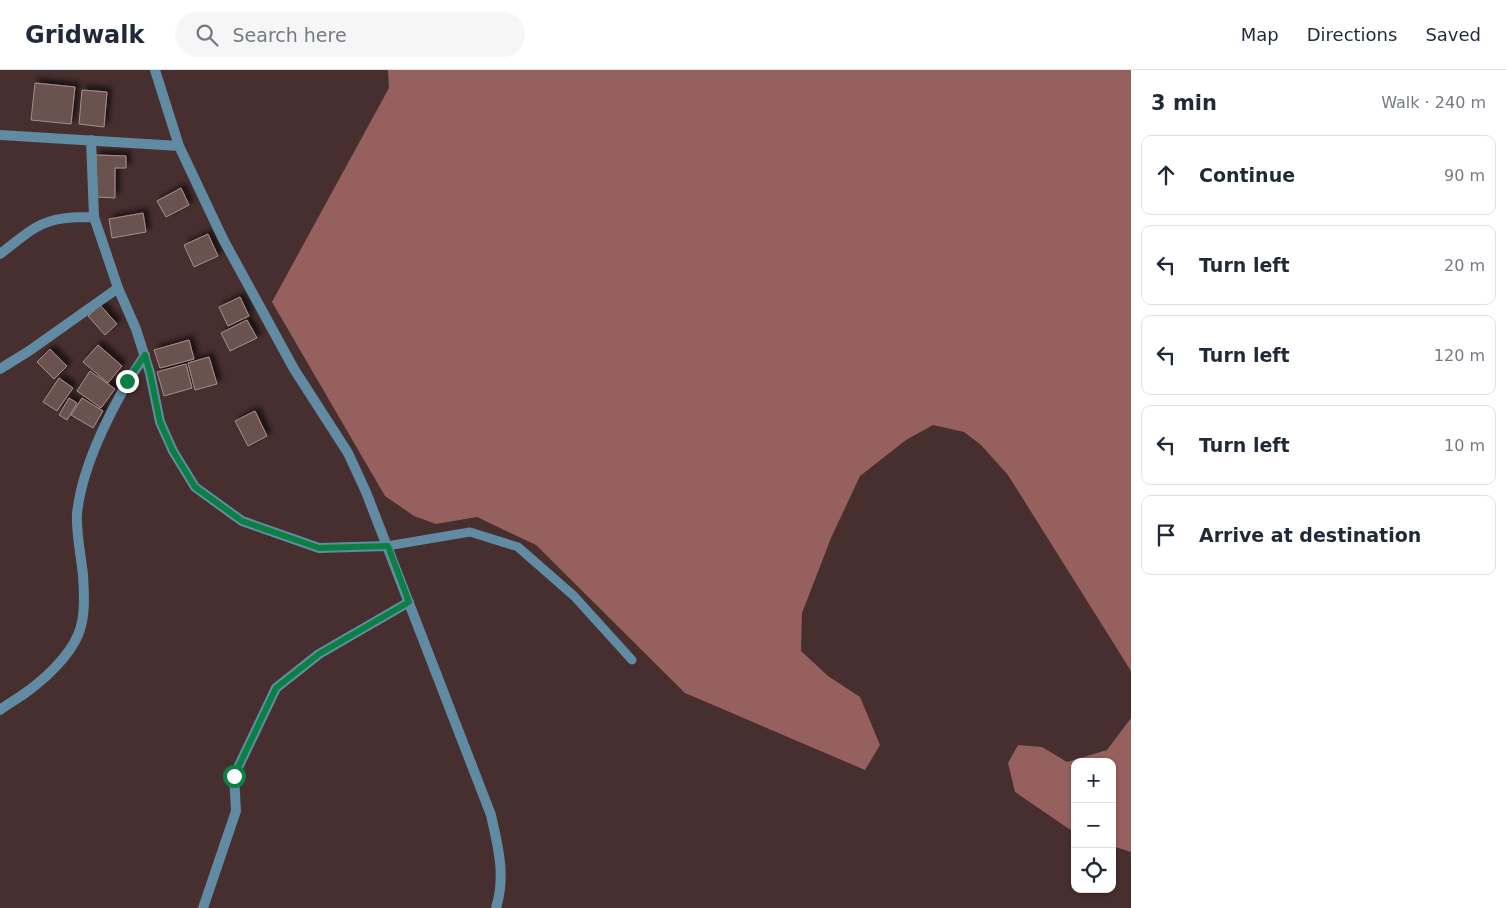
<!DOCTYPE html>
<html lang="en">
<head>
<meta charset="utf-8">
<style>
	body { margin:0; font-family:"DejaVu Sans",sans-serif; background:#f6f6f7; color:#1f2937 }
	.controls { position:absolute; right:15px; bottom:15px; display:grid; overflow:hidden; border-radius:10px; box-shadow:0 1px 4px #0004 }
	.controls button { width:45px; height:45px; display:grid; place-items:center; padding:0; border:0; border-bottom:1px solid #e0e1e3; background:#fff; color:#1f2937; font:25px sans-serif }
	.stop { position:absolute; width:15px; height:15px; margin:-11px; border:4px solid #0b8043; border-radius:50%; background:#fff }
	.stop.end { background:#0b8043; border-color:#fff; box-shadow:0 1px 5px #0008 }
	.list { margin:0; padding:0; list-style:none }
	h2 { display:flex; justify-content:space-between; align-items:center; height:65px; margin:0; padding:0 20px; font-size:21px }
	h2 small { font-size:16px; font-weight:400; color:#747a83 }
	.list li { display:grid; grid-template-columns:32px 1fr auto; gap:15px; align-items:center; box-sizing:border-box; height:80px; margin:0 10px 10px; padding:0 10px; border:1px solid #e0e1e3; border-radius:10px }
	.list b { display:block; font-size:19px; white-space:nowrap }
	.list em { font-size:16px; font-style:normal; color:#747a83 }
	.icon { flex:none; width:28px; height:28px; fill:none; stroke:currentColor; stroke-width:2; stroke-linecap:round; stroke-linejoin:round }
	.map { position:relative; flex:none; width:1131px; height:838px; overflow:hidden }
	header { display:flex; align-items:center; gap:30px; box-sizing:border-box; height:70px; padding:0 25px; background:#fff; border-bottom:1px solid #e0e1e3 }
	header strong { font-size:24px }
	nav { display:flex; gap:28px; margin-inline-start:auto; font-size:18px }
	.search { width:350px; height:45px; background:#f6f6f7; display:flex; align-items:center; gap:12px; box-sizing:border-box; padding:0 18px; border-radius:28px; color:#747a83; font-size:19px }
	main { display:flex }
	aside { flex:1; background:#fff }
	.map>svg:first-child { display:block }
	.forest { fill:#96605e }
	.building { fill:#6b5250; stroke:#a98d8b; filter:url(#shadow) }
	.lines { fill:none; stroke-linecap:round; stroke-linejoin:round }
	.service { stroke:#618aa3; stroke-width:9 }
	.minor { stroke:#618aa3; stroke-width:10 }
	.route { stroke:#0b8043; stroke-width:6 }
</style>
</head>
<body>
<header>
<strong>Gridwalk</strong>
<div class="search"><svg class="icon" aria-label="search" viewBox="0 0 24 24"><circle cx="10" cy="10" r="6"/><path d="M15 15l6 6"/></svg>Search here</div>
<nav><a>Map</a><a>Directions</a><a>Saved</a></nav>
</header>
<main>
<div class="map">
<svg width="1131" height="838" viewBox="0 0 1131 838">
	<defs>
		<filter id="shadow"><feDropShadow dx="4.5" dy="-4.5" stdDeviation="2.5" flood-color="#0009"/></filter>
	</defs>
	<rect width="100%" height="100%" fill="#462f2e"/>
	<path class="forest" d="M388 0H1131V601L1008 405 981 375 964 362 933 355 906 370 860 406 831 468 802 543 801 581 828 606 860 627 880 675 865 700 685 623 536 475 477 447 436 454 414 446 385 426 272 232 389 18Z
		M1131 648V782L1112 776V692H1075V763L1015 722 1008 693 1018 675 1042 677 1067 692 1107 680Z"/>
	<path class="building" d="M35 13 75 17 71 54 31 50Z
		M82 20 107 22 104 57 79 54Z
		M96 85 126 86V98H115V128L96 127Z
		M181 118 189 135 166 147 157 131Z
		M143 143 146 162 112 168 109 149Z
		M208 164 218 186 194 197 184 175Z
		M240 227 249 246 228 256 219 237Z
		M100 235 117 254 105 265 88 246Z
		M247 250 257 268 230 281 221 263Z
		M189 270 194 289 160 298 154 280Z
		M98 275 122 296 108 313 83 292Z
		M50 279 67 296 54 309 37 292Z
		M209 287 217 314 195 320 188 293Z
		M186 294 192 318 164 326 157 302Z
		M90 301 115 319 101 338 77 321Z
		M59 308 73 318 57 341 43 332Z
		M69 328 77 333 67 350 59 345Z
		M82 328 103 341 93 358 71 345Z
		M255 341 267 366 248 376 235 351Z"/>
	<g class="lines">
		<path class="service" d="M387 476 470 462 518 477 574 526 632 590"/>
		<path class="minor" d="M155 0 179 76 223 169 294 299 348 383 366 422 491 745C498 776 506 806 496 838
			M0 65 179 76
			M91 70 94 147 118 218 136 259 150 303 160 352 173 381 195 417 242 451 319 478 387 476
			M0 184C11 176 23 165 35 158 53 147 74 147 94 147
			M0 299 29 281 118 218
			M0 640C9 633 19 628 28 621 47 607 69 586 78 565 86 546 84 524 83 505 81 485 76 464 77 444 82 393 116 328 145 285
			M203 838 236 741 234 706 276 618 319 584 409 532"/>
	</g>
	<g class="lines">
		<path class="route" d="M127 311 145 285 150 303 160 352 173 381 195 417 242 451 319 478 388 476 409 532 319 584 276 618 234 706"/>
	</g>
</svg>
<div class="controls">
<button>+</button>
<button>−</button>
<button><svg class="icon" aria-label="locate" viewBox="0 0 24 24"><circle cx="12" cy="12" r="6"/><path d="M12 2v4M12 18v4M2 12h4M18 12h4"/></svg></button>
</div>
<div class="stop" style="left:234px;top:706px"></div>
<div class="stop end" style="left:127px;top:311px"></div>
</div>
<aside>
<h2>3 min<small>Walk · 240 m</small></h2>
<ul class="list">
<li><svg class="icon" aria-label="ahead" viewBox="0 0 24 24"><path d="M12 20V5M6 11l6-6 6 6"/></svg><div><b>Continue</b></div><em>90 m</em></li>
<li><svg class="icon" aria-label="left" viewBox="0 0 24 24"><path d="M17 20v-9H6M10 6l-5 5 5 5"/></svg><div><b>Turn left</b></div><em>20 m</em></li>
<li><svg class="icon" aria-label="left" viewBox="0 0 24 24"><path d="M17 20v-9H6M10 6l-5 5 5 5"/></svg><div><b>Turn left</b></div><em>120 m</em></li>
<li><svg class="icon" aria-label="left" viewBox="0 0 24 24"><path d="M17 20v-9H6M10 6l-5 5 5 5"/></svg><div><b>Turn left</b></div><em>10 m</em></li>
<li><svg class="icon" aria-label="arrive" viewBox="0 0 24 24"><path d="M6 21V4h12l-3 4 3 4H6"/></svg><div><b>Arrive at destination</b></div></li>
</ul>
</aside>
</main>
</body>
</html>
